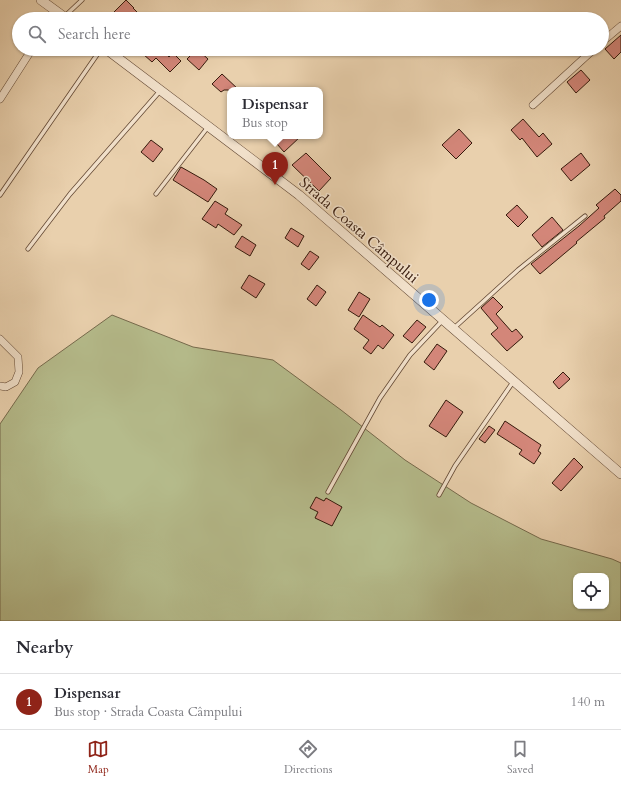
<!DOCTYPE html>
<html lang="en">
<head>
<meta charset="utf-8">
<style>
	body { margin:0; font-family:Cardo,serif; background:#f2f2f3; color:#2b2b33 }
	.controls { position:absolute; right:12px; bottom:12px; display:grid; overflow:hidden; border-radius:8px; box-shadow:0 1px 3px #0004 }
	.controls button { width:36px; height:36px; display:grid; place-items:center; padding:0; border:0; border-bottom:1px solid #e1e1e2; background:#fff; color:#2b2b33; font:20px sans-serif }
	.you { position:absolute; left:429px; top:300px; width:14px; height:14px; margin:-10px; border:3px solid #fff; border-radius:50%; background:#1a73e8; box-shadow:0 0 0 6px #1a73e833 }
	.badge { display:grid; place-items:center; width:26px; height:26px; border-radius:50%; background:#8f2418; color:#fff; font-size:13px; font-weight:700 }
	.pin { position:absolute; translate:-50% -33px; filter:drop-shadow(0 1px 2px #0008) }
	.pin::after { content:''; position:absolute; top:21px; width:14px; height:12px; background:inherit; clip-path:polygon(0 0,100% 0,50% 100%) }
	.popup { position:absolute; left:227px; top:87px; width:96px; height:52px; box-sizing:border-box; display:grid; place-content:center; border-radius:8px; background:#fff; filter:drop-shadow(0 1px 3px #0005); font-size:13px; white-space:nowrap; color:#7c7c81 }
	.popup b { font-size:15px; color:#2b2b33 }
	.popup::after { content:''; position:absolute; left:50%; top:100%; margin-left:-8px; border:8px solid transparent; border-top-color:#fff }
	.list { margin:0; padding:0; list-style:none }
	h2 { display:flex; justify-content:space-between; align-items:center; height:52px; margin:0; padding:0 16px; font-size:17px }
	h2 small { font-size:13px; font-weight:400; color:#7c7c81 }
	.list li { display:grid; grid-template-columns:26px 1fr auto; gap:12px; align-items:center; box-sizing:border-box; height:56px; padding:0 16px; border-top:1px solid #e1e1e2 }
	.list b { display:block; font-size:15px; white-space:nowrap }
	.list p { margin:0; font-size:13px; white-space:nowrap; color:#7c7c81 }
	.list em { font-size:13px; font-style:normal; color:#7c7c81 }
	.icon { flex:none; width:22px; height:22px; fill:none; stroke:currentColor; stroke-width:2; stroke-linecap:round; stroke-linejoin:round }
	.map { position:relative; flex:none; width:621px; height:621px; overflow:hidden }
	.search { position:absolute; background:#fff; box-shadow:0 1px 3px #0004; left:12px; right:12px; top:12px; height:44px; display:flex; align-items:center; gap:10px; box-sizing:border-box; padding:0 14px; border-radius:22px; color:#7c7c81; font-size:15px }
	.sheet { height:108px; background:#fff }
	nav { display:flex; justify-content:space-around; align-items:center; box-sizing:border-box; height:56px; border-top:1px solid #e1e1e2; background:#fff; font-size:11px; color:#7c7c81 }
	nav a { display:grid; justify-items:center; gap:2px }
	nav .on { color:#8f2418 }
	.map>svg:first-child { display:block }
	.green { fill:#b5bb8b; stroke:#766a4c; fill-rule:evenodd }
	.building { fill:#d38679; stroke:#361a0c }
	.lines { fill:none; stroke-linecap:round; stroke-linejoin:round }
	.service-casing { stroke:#634834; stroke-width:5 }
	.minor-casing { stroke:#634834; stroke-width:8 }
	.tertiary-casing { stroke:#634834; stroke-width:10 }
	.service { stroke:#f1e0ca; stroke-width:3.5 }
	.minor { stroke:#f1e0ca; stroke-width:7 }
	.tertiary { stroke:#f1e0ca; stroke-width:9 }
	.labels { text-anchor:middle; stroke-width:3; stroke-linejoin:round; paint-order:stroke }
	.street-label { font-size:15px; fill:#361a0c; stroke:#f1e0ca }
</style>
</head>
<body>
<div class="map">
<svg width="621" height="621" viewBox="0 0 621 621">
	<rect width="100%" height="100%" fill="#e9d0ad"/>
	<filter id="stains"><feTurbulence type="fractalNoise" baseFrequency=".005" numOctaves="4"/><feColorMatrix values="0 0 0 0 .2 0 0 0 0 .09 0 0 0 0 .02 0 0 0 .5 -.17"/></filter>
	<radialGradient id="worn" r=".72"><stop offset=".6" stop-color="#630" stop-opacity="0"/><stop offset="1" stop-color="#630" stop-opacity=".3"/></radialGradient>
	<path class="green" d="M112 315 193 347 273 360 341 410 405 460 471 503 541 539 612 559 621 563V621H0V424L38 368ZM576 576H606V606H576Z"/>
	<path class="building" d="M126 0 134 8H133L144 19H119L113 13Z
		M621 35V52L614 59 605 49Z
		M148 49H161L169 57 173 53 181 61 170 72 156 58 152 62 143 54Z
		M197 49 208 59 199 70 187 59Z
		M581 70 590 80 576 93 567 82Z
		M222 74 239 90H224L221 92 212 84Z
		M523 119 539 137 543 133 552 144 537 157 522 138 520 140 511 130Z
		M459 129 472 143 456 159 442 145Z
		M285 136H301L284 152 277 144Z
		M151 140 163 149 153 162 141 152Z
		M306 153 331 178 319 191 292 165Z
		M581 153 590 165 571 181 561 169Z
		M181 167 204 180 217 189 208 202 173 180Z
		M615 189 621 195V201L604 216 605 218 576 242 577 243 540 274 531 264 579 226 599 208 596 205Z
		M215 201 228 209 225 214 242 225 234 235 218 224 216 228 202 219Z
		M517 205 528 217 518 227 506 215Z
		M552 217 563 230 542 247 532 235Z
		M291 228 304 236 298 247 285 238Z
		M242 236 256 245 250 256 235 247Z
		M310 251 319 257 309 270 301 264Z
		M249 275 265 284 256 298 241 288Z
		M317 285 326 292 316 306 307 299Z
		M359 292 370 299 359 317 348 310Z
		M493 297 503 307 496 314 512 332 516 329 523 337 507 351 491 334 498 328 481 308Z
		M363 315 380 327 382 325 394 335 383 349 378 345 371 354 363 348 369 340 354 329Z
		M417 320 426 327 412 343 403 336Z
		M437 344 447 351 434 370 424 362Z
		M563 372 570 379 559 389 553 382Z
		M446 400 463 412 446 437 429 426Z
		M505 421 541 445 538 451 541 453 534 464 519 454 522 450 497 434Z
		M489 426 495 430 485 443 479 439Z
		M574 458 583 467 561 491 552 483Z
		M316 497 324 501 326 498 342 507 332 526 315 518 318 512 310 508Z"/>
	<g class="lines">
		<defs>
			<path id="service" d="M65 16 82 0
				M156 194 208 127
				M0 195 101 49
				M28 249 70 194 160 91
				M454 328 518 270 585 216
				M328 492 380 398 410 355 442 321
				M439 495 455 466 513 382"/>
			<path id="minor" d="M51 19 56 11
				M602 42 621 26
				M0 99 32 49
				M533 105 594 49
				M0 339 18 357 19 372 15 382 6 387 0 386"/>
			<path id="tertiary" d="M41 0 67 19
				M106 49 299 195 621 474"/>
		</defs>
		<use href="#service" class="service-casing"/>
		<use href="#minor" class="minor-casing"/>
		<use href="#tertiary" class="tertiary-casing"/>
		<use href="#service" class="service"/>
		<use href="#minor" class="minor"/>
		<use href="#tertiary" class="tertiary"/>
	</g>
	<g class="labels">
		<g class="street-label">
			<text transform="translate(359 230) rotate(41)" y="5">Strada Coasta Câmpului</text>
		</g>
	</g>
	<rect width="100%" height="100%" filter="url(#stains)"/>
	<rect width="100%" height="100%" fill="url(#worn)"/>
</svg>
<div class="controls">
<button><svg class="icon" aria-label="locate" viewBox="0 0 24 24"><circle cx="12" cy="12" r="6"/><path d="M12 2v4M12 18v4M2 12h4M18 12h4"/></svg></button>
</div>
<div class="you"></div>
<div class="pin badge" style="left:275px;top:185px">1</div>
<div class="popup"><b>Dispensar</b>Bus stop</div>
<div class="search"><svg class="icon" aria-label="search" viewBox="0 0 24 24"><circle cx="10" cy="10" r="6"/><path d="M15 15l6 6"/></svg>Search here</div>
</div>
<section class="sheet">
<h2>Nearby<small></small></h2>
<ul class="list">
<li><span class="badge">1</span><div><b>Dispensar</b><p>Bus stop · Strada Coasta Câmpului</p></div><em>140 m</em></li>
</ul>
</section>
<nav>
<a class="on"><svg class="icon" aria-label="map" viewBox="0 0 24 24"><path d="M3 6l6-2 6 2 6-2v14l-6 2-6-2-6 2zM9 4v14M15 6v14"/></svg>Map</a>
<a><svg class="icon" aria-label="directions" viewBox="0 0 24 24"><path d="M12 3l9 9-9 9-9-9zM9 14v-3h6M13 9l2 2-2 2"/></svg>Directions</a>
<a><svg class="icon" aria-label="saved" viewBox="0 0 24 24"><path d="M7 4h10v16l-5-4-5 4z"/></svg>Saved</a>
</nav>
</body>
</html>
